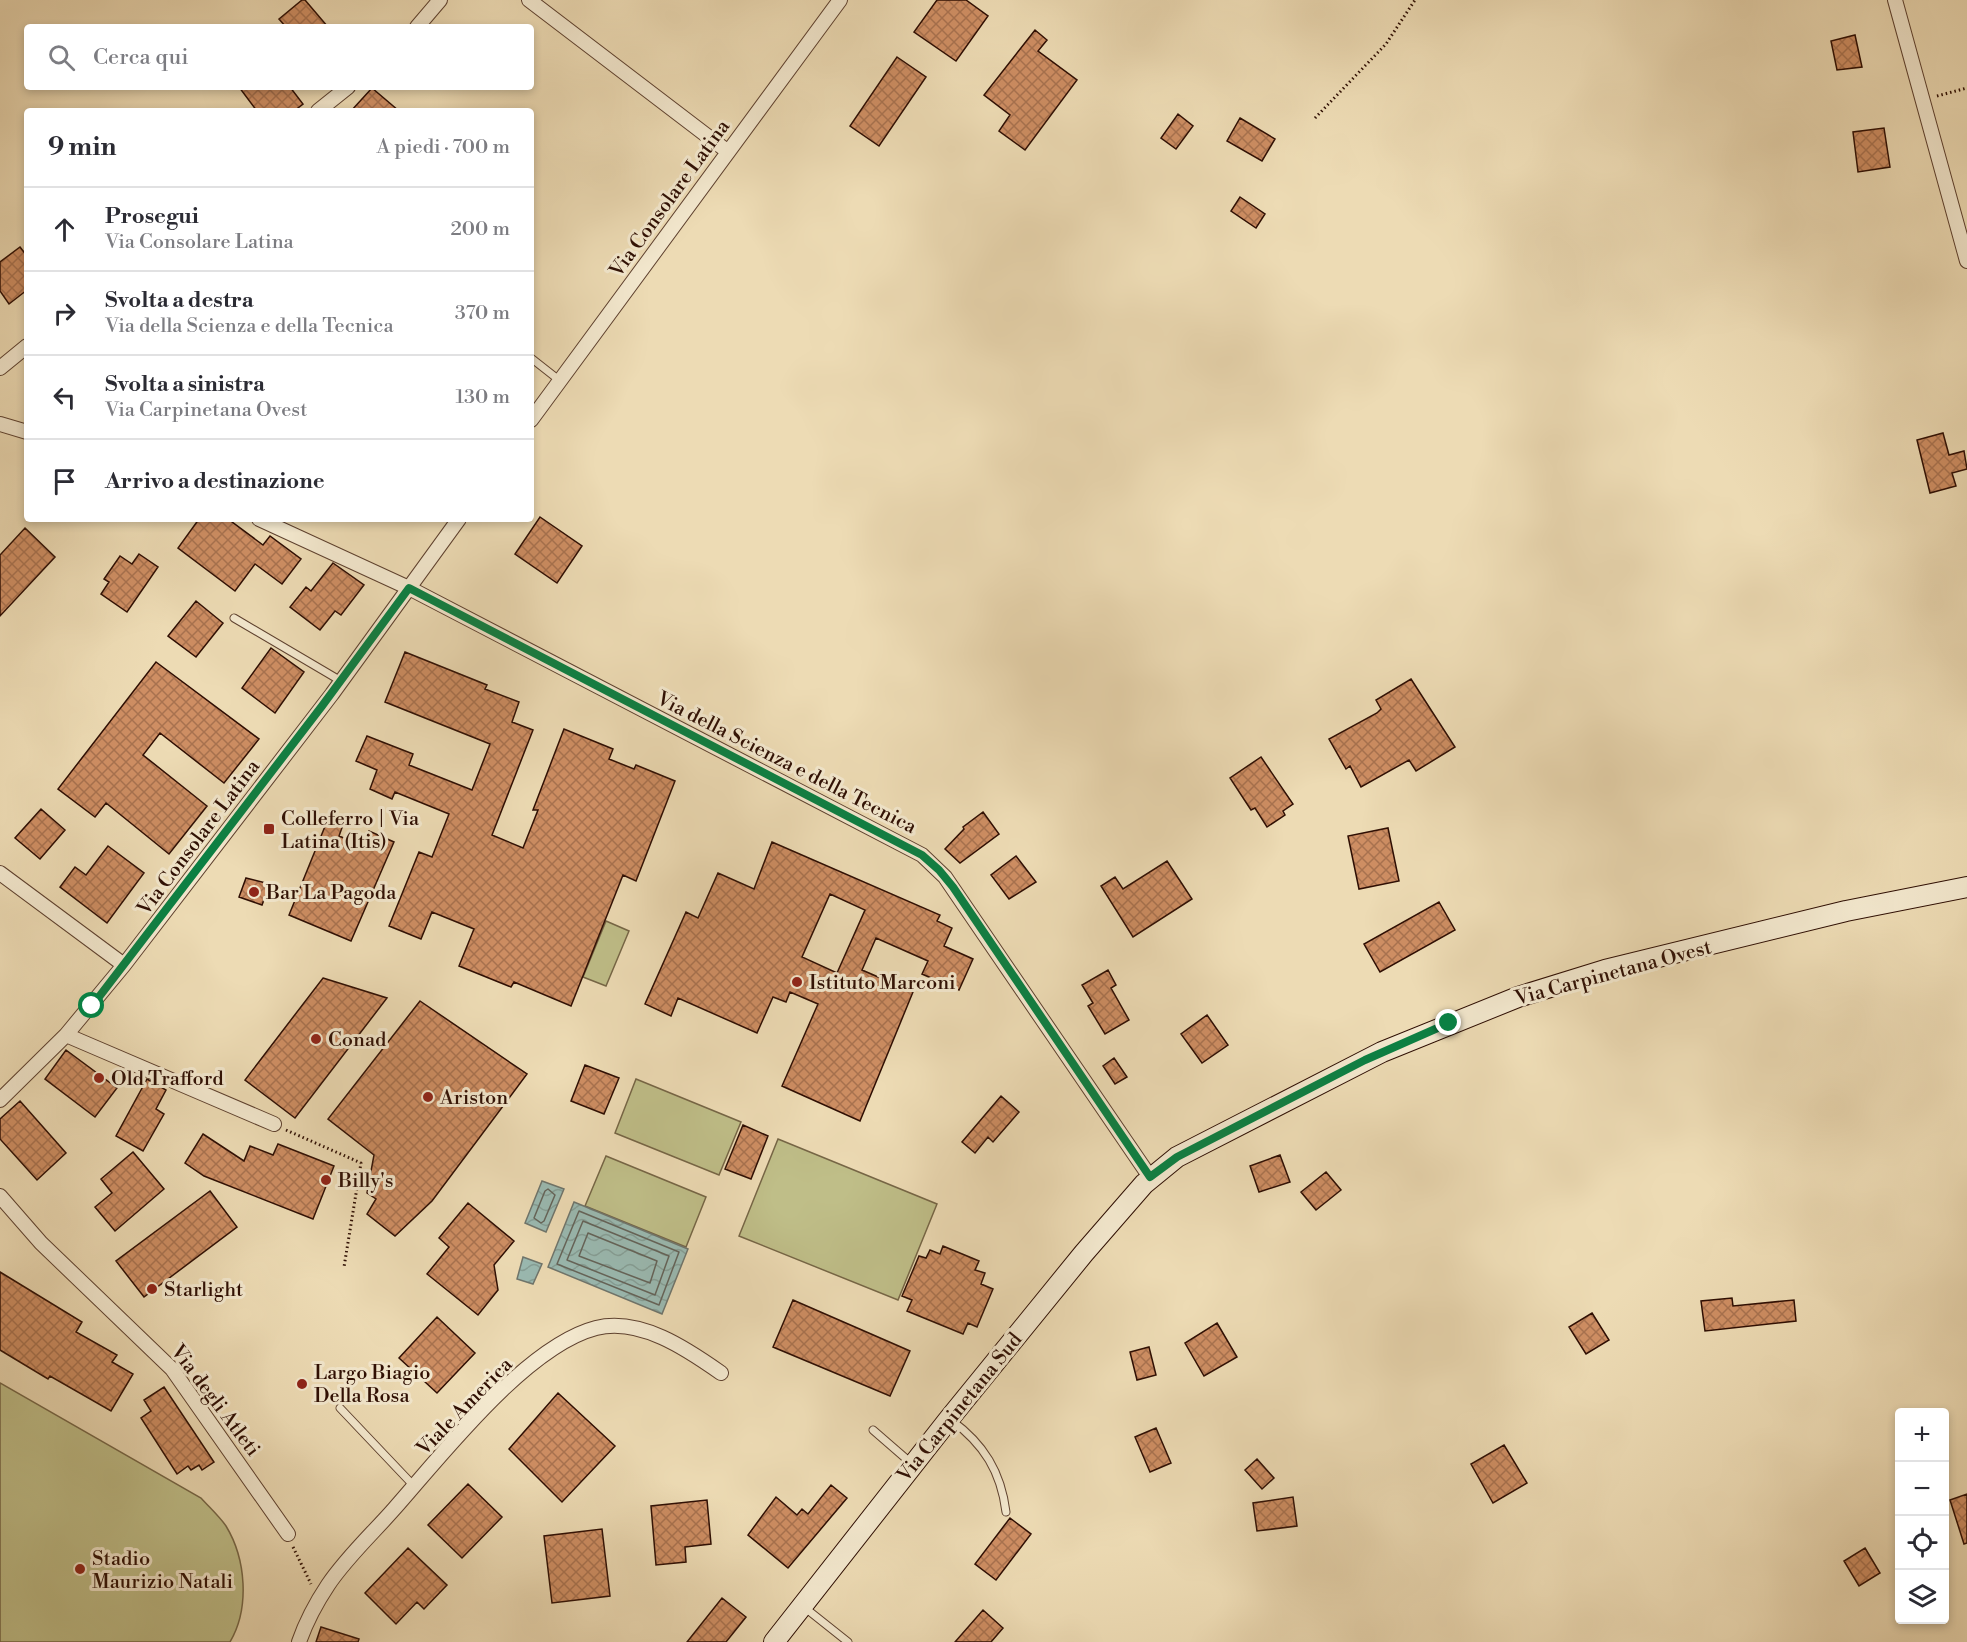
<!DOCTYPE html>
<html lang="it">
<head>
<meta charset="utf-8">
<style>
	body { margin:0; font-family:"Libre Bodoni",serif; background:#f2f2f3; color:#2b2b33 }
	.controls { position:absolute; right:18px; bottom:18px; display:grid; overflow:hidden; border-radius:6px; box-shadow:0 3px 9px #0003 }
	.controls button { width:54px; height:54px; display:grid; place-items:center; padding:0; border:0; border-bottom:2px solid #e1e1e2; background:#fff; color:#2b2b33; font:30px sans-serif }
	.stop { position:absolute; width:18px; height:18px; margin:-14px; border:4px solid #0b8043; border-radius:50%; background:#fff }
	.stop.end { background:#0b8043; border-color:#fff; box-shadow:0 2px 6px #0008 }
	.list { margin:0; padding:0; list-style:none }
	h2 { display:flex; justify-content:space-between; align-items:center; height:78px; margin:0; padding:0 24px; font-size:26px }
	h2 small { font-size:20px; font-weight:400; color:#7c7c81 }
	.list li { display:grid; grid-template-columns:39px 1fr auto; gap:18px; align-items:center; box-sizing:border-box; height:84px; padding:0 24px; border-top:2px solid #e1e1e2 }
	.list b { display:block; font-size:22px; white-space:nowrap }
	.list p { margin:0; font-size:20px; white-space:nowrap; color:#7c7c81 }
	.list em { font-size:20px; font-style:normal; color:#7c7c81 }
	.icon { flex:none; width:33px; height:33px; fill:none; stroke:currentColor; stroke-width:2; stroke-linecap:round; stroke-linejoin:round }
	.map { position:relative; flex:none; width:1967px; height:1642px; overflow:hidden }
	.search { position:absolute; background:#fff; box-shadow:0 3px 9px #0003; left:24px; top:24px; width:510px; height:66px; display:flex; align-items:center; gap:15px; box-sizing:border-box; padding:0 21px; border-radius:6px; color:#7c7c81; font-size:22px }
	.panel { position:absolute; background:#fff; box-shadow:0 3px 9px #0003; left:24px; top:108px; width:510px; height:414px; border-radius:6px }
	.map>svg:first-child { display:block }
	.pitch { fill:#bfbe88; stroke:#766646; stroke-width:1.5 }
	.water { fill:url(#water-waves); stroke:#6f756c; stroke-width:1.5 }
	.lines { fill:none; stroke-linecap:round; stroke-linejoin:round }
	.shore { stroke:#64645a; stroke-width:1.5 }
	.building { fill:url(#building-cross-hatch); stroke:#2e0e03; stroke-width:1.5; fill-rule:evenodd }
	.service-casing { stroke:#5e412f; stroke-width:9 }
	.minor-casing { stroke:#5e412f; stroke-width:16 }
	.secondary-casing { stroke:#2e0e03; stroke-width:22 }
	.path { stroke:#2e0e03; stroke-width:3; stroke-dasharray:1.5 3; stroke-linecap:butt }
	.service { stroke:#f3e8ce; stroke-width:7 }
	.minor { stroke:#f3e8ce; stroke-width:14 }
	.secondary { stroke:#f3e8ce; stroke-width:20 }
	.route { stroke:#0b8043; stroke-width:8 }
	.poi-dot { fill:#8f2418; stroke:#f3e8ce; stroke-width:2 }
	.labels { text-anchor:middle; stroke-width:6; stroke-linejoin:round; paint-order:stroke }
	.street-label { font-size:20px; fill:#2e0e03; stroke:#f3e8ce }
	.poi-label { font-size:20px; fill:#2e0e03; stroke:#f3e8ce; text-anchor:start }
</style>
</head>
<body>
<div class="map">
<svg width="1967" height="1642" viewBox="0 0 1967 1642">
	<defs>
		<pattern id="water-waves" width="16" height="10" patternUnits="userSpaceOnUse" patternTransform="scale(1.5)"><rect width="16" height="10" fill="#9abab2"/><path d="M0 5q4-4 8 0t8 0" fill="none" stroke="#859f97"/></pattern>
		<pattern id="building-cross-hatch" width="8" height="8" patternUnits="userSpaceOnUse" patternTransform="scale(1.5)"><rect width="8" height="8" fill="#ce8e63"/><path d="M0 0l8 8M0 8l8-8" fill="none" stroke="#a8724f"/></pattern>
	</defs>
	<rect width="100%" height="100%" fill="#eddbb4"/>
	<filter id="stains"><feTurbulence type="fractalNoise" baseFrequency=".00333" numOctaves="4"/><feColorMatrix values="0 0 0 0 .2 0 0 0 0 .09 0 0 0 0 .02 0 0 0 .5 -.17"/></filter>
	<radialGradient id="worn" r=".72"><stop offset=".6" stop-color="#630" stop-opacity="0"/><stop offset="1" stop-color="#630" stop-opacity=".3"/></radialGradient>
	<path class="pitch" d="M606 921 629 931 606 986 583 977Z
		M636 1079 741 1122 719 1175 615 1133Z
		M778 1139 937 1204 898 1300 739 1236Z
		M606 1156 706 1197 686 1247 585 1206Z
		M0 1383 201 1498C209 1507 219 1516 226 1526 246 1559 250 1608 230 1642H0Z"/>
	<path class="water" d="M542 1181 564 1189 546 1232 525 1223Z
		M574 1202 688 1249 662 1314 548 1267Z
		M523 1257 542 1264 533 1284 517 1279Z"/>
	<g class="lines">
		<path class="shore" d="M548 1189 555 1195 544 1221 541 1223 534 1218 545 1191Z
			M579 1211 679 1252 659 1305 557 1264Z
			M583 1221 669 1256 655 1295 567 1260Z
			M588 1233 657 1261 650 1283 579 1256Z"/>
	</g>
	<path class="building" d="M302 0H305L328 27H286L279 19Z
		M937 0H966L988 16 956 61 914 32Z
		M1035 30 1047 40 1038 51 1077 80 1025 150 999 131 1010 115 984 95Z
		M1855 35 1862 67 1837 70 1831 41Z
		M897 57 926 77 879 146 850 126Z
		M239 87H290L303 104 294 111H257Z
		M372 88 399 111H351Z
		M1178 114 1193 126 1176 149 1161 138Z
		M1240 118 1275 139 1262 161 1227 141Z
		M1884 128 1890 167 1858 172 1853 132Z
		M1240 197 1265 214 1256 228 1231 211Z
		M20 247 27 256V290L9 304 0 291V262Z
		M1943 433 1949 455 1964 451 1967 469 1952 473 1956 486 1930 493 1917 440Z
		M540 517 582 546 557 583 515 554Z
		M199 519H228L263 545 270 536 301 559 282 584 255 564 235 591 178 548Z
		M25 528 55 557 0 616V555Z
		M139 554 158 567 127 612 101 594 109 582 104 579 120 556 132 564Z
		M333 563 364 585 341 615 335 611 320 630 290 607 306 587 311 591Z
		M196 601 223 623 196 657 168 636Z
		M271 648 304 672 275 713 242 688Z
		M405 652 487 685 485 689 519 702 512 722 533 730 492 835 523 848 538 810H533L564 729 613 749 609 759 634 769 636 765 675 781 636 881 623 875 571 1006 514 982 511 987 459 966 474 929 432 912 421 939 389 926 419 852 432 857 449 814 395 792 392 799 370 789 377 770 356 761 367 736 413 754 409 765 472 790 490 744 385 702Z
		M156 662 259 739 224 783 160 733 143 755 207 806 169 854 106 803 95 817 58 789Z
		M1411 679 1455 747 1416 771 1409 760 1361 787 1350 766 1346 769 1329 739 1377 713 1381 709 1376 700Z
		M1261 757 1293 804 1283 811 1285 815 1267 827 1255 808 1251 810 1230 778Z
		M41 809 65 830 40 859 15 838Z
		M983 812 999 834 960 863 945 849 964 829 963 827Z
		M328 819 343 825 339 836 363 846 369 831 394 842 351 941 289 915Z
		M1388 828 1399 881 1359 889 1348 836Z
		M772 842 940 915 937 921 952 928 944 946 973 959 959 990 922 974 928 961 876 938 862 970 913 992 860 1121 782 1086 818 1004 790 992 786 1002 773 997 757 1033 678 998 671 1016 645 1004 686 912 698 918 718 873 754 889ZM830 894 865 910 837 973 802 957Z
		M108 846 144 873 107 923 60 887 75 867 86 875Z
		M1016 856 1036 882 1009 899 991 875Z
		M1167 861 1192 899 1133 937 1101 886 1115 877 1123 889Z
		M246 878 270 884 262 905 239 897Z
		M1439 902 1455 930 1380 972 1364 944Z
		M1108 970 1116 985 1111 988 1129 1020 1105 1034 1088 1006 1093 1003 1082 985Z
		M323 978 387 998 295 1118 245 1080Z
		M420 1001 527 1074 432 1201 395 1236 367 1214 376 1199 367 1193 374 1155 328 1119Z
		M1207 1015 1228 1045 1202 1063 1181 1034Z
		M66 1050 117 1088 95 1117 45 1079Z
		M1114 1058 1127 1077 1115 1084 1103 1066Z
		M585 1065 619 1078 604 1114 571 1101Z
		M147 1079 166 1090 156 1109 164 1114 143 1151 116 1136Z
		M1001 1096 1019 1112 993 1142 988 1137 975 1153 962 1142Z
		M20 1101 66 1153 37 1180 0 1139V1119Z
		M743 1125 768 1136 751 1179 725 1169Z
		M203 1134 244 1161 250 1146 273 1155 278 1144 334 1166 313 1219 204 1176 185 1163Z
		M133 1152 164 1189 115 1231 95 1207 112 1193 101 1179Z
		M1280 1155 1290 1182 1259 1192 1250 1166Z
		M1326 1172 1341 1190 1316 1210 1301 1192Z
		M210 1191 237 1227 144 1297 116 1261Z
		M468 1203 514 1241 494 1265 498 1290 478 1315 427 1274 449 1247 439 1238Z
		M943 1246 979 1261 975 1270 985 1273 981 1284 993 1289 977 1327 968 1323 963 1334 907 1311 912 1300 902 1296 919 1256 926 1258 930 1250 940 1254Z
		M0 1272 82 1322 76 1332 117 1355 112 1362 133 1374 111 1411 50 1376 48 1379 0 1350Z
		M1732 1298 1733 1306 1794 1300 1796 1321 1705 1331 1701 1301Z
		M793 1300 910 1351 890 1396 773 1347Z
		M1592 1313 1609 1340 1586 1354 1569 1327Z
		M437 1317 475 1353 437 1393 399 1358Z
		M1217 1323 1237 1357 1204 1376 1185 1343Z
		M1149 1347 1156 1375 1137 1380 1130 1352Z
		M164 1387 214 1462 202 1470 199 1465 191 1470 188 1466 177 1474 141 1418 151 1411 144 1400Z
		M558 1393 615 1446 562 1502 509 1449Z
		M1156 1428 1171 1463 1150 1472 1135 1437Z
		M1504 1445 1527 1483 1493 1503 1471 1464Z
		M1257 1459 1274 1478 1262 1489 1245 1470Z
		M468 1484 502 1517 462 1558 428 1525Z
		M831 1485 847 1498 788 1568 748 1535 776 1497 797 1515 802 1509 808 1514Z
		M1967 1494V1543L1964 1544 1950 1500Z
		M1293 1497 1297 1526 1257 1531 1253 1503Z
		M707 1500 711 1544 685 1547 686 1562 656 1565 651 1506Z
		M1010 1518 1031 1534 996 1580 975 1564Z
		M602 1529 610 1596 552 1603 544 1536Z
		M408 1548 447 1585 424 1609 417 1602 396 1624 365 1593Z
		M1865 1548 1880 1573 1859 1586 1844 1561Z
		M722 1598 746 1617 726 1642H687Z
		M983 1610 1003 1628 991 1642H955Z
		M321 1627 359 1639 358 1642H316Z"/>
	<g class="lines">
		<defs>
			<path id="service" d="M531 358 559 380
				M234 618 341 681
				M340 1408 414 1486
				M951 1420C984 1444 1001 1472 1006 1512
				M873 1430 911 1463
				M804 1607 848 1642"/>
			<path id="minor" d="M529 0 727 151
				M1895 0 1967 261
				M417 27 440 0
				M318 111 348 87
				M0 368 27 346
				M531 420 840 0
				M0 424 27 432
				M259 519 409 588 922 855 945 877 1150 1177
				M0 873 124 965
				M66 1035 274 1124
				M0 1100 66 1035 124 965 332 694 459 519
				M0 1196 41 1243 172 1369 288 1534
				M299 1642C306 1622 316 1603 328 1585 346 1558 372 1534 394 1509 441 1456 526 1346 596 1328 640 1317 687 1349 721 1373"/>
			<path id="secondary" d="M774 1642 949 1419 1084 1253 1144 1184 1177 1157 1382 1052 1518 997 1605 970 1846 911 1967 887"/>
		</defs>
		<use href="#service" class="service-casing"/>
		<use href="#minor" class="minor-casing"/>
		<use href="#secondary" class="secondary-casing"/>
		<path class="path" d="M1937 96 1967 88
			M1315 118 1386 44 1415 0
			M286 1130 361 1163 344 1267
			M293 1547 311 1584"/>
		<use href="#service" class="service"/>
		<use href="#minor" class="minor"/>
		<use href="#secondary" class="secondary"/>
	</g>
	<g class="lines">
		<path class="route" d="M92 1006 322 706 409 588 922 855 939 870 953 887 1150 1177 1177 1157 1365 1060 1449 1023"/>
	</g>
	<g class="poi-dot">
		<rect x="263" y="823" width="12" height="12" rx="3"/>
		<circle cx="254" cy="892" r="6"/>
		<circle cx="797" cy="982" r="6"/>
		<circle cx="316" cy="1039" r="6"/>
		<circle cx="99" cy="1078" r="6"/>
		<circle cx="428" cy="1097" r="6"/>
		<circle cx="326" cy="1180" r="6"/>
		<circle cx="152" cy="1289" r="6"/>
		<circle cx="302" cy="1384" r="6"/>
		<circle cx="80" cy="1569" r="6"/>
	</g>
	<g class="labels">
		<g class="street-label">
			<text transform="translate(669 198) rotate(-54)" y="7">Via Consolare Latina</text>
			<text transform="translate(787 762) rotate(27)" y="7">Via della Scienza e della Tecnica</text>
			<text transform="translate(198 837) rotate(-53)" y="7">Via Consolare Latina</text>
			<text transform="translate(1613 972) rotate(-15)" y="7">Via Carpinetana Ovest</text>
			<text transform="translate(216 1400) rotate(53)" y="7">Via degli Atleti</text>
			<text transform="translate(464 1406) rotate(-46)" y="7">Viale America</text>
			<text transform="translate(959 1407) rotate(-51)" y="7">Via Carpinetana Sud</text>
		</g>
		<g class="poi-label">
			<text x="281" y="825">Colleferro | Via<tspan x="281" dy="23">Latina (Itis)</tspan></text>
			<text x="266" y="899">Bar La Pagoda</text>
			<text x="809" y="989">Istituto Marconi</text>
			<text x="328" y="1046">Conad</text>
			<text x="111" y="1085">Old Trafford</text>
			<text x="440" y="1104">Ariston</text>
			<text x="338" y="1187">Billy's</text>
			<text x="164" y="1296">Starlight</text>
			<text x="314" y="1379">Largo Biagio<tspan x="314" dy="23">Della Rosa</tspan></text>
			<text x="92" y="1565">Stadio<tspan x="92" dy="23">Maurizio Natali</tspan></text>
		</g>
	</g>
	<rect width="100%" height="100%" filter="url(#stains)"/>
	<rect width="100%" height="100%" fill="url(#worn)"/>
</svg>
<div class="controls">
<button>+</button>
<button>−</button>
<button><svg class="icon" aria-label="locate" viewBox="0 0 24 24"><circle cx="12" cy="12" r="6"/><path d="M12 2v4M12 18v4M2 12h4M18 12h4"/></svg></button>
<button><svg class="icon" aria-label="layers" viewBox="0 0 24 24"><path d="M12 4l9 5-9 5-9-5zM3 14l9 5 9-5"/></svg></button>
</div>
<div class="stop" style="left:92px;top:1006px"></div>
<div class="stop end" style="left:1449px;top:1023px"></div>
<div class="search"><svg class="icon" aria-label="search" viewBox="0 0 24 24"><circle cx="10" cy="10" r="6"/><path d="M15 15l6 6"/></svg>Cerca qui</div>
<section class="panel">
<h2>9 min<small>A piedi · 700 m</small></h2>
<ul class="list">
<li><svg class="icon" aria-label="ahead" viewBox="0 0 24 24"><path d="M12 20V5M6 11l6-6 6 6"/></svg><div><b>Prosegui</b><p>Via Consolare Latina</p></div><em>200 m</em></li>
<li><svg class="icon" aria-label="right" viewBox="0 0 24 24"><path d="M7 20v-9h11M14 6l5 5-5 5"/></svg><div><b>Svolta a destra</b><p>Via della Scienza e della Tecnica</p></div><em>370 m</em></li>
<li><svg class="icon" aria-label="left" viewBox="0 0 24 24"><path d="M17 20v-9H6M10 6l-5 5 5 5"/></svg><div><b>Svolta a sinistra</b><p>Via Carpinetana Ovest</p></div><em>130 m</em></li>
<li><svg class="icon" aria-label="arrive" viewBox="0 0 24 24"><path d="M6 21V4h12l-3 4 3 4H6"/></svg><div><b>Arrivo a destinazione</b></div></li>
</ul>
</section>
</div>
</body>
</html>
